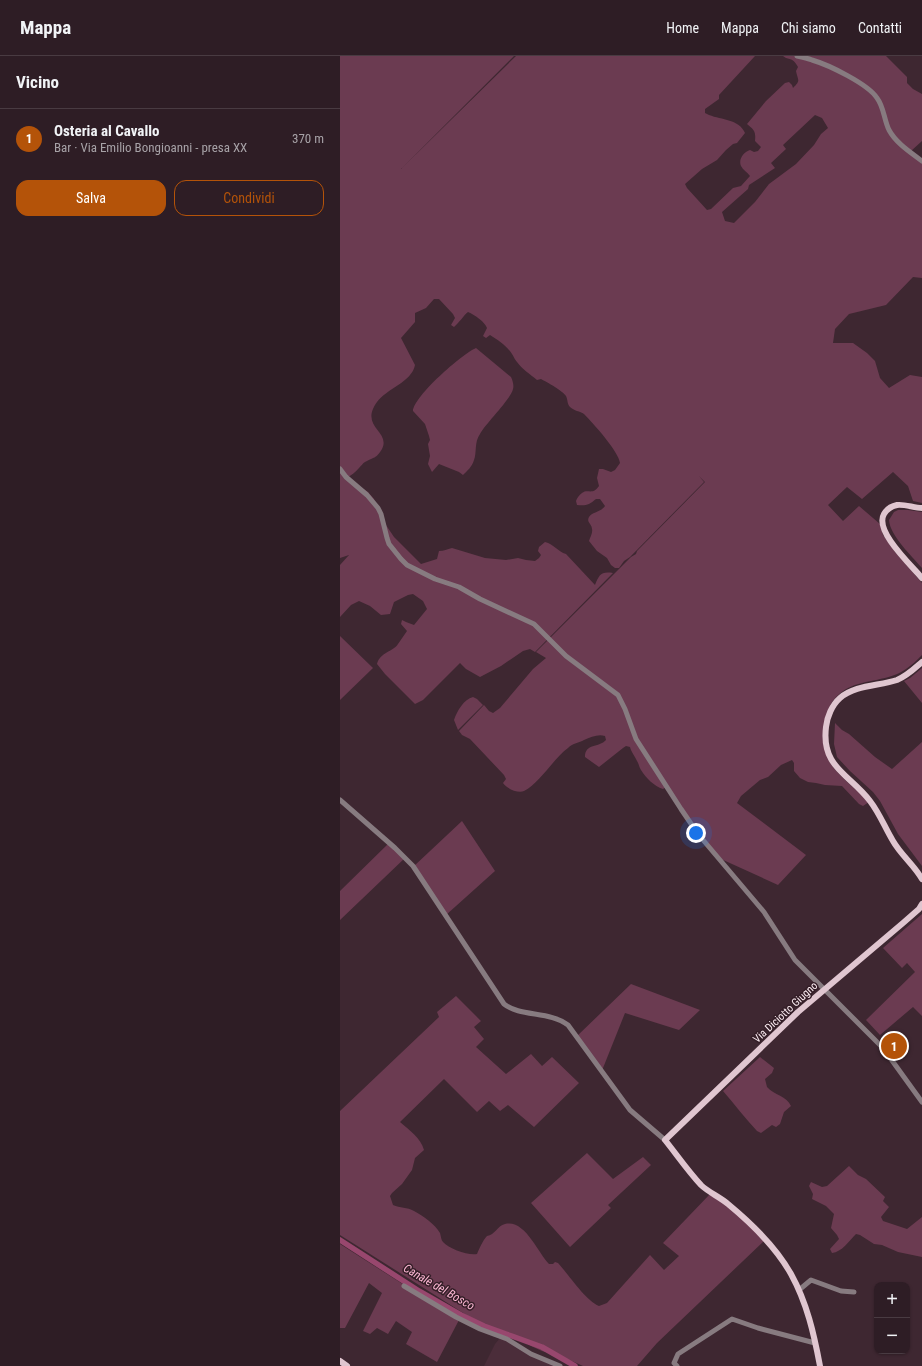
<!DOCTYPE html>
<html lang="it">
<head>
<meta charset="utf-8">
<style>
	body { margin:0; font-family:"Roboto Condensed",sans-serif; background:#36262d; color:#f1f3f6 }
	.controls { position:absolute; right:12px; bottom:12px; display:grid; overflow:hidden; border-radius:8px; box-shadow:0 1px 3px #0004 }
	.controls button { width:36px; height:36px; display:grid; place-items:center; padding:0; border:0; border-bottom:1px solid #493b42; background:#2e1d25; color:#f1f3f6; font:20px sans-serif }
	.you { position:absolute; left:356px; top:777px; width:14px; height:14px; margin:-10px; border:3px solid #fff; border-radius:50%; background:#1a73e8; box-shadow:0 0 0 6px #1a73e833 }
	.badge { display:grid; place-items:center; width:26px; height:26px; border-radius:50%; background:#b45309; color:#fff; font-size:13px; font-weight:700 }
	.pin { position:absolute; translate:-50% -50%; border:2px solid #fff; box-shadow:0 1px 4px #0006 }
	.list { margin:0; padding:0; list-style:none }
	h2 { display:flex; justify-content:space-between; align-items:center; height:52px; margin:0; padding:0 16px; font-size:17px }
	h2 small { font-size:13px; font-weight:400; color:#a7a2a7 }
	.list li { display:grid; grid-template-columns:26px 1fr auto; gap:12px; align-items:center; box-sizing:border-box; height:60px; padding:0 16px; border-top:1px solid #493b42 }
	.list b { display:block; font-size:15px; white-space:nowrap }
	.list p { margin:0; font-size:13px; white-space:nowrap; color:#a7a2a7 }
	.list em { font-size:13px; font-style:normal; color:#a7a2a7 }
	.actions { display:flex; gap:8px; padding:12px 16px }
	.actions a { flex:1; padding:9px 0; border:1px solid #b45309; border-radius:12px; text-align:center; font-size:14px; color:#b45309 }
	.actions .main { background:#b45309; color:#fff }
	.map { position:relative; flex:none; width:582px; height:1310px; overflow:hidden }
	header { display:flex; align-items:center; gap:24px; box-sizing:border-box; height:56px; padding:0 20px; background:#2e1d25; border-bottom:1px solid #493b42 }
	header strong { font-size:19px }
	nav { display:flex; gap:22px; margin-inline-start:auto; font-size:14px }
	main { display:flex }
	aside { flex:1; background:#2e1d25 }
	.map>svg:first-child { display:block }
	.built { fill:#4b2d3a }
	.green { fill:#6b3b51; fill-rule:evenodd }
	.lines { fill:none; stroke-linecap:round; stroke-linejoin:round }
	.canal { stroke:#98476e; stroke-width:5.5 }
	.minor { stroke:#877b80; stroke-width:5 }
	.major { stroke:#e0c6d0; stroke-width:6 }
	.labels { text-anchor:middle; stroke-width:3; stroke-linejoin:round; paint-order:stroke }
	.street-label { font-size:11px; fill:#fcecf2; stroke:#341e27 }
	.water-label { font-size:12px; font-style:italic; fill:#feb8d5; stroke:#341e27 }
</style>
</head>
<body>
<header>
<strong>Mappa</strong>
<nav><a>Home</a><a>Mappa</a><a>Chi siamo</a><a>Contatti</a></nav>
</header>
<main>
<aside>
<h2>Vicino<small></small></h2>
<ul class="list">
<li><span class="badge">1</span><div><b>Osteria al Cavallo</b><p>Bar · Via Emilio Bongioanni - presa XX</p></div><em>370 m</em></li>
</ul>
<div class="actions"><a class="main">Salva</a><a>Condividi</a></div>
</aside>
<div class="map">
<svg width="582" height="1310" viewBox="0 0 582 1310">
	<rect width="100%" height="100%" fill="#3e2731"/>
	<path class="built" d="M160 1282 168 1284 187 1297 224 1310H144L155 1288Z"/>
	<path class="green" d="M0 0H174L61 113 176 0H415L379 39V43L365 53V57L369 59C382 64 399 63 405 77L397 87 393 88 386 94 377 104 362 113 345 128 347 132 367 154 371 153 393 132 401 130 410 120C407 116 403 114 401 110 398 103 404 96 410 94L414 96 418 95 421 91 415 85C416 75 414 74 407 68L426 45 445 27 449 26 452 29 453 32C461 24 458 25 456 15L458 11C452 0 449 5 443 0H546L567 21V27L573 33 582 38V85L571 95 582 107V222L573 221 546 249 509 258 495 273 493 287H513L527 297 535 305 540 322 549 332 570 319 582 321V447L573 445 568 430 553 416 522 443 507 431 488 449 503 465 519 450 540 468 543 479 555 496 582 527V599C577 604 572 609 566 613 549 625 526 623 508 632 502 635 494 642 491 648 484 658 483 695 489 705 496 718 517 734 529 746L523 750 519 748 502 730 485 729 476 727 468 726 460 722 454 715V707L452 704 441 709 428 721 420 724 401 740 397 747 466 799 438 829 381 803 352 767 326 731 323 733C314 730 306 722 301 714 299 711 299 708 297 705 295 700 291 696 290 691L286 690 283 692 259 711 245 701C245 687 259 692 266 684L265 680C258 678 251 681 244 684 239 687 233 687 228 692 213 703 200 727 184 735 178 738 166 732 163 727L166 723 164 719 130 683 122 679 119 675 144 649 149 655 153 657 160 652 193 613 206 602 196 596 291 501 296 498 297 495 365 426 359 420 364 426 290 501 284 505 279 512H275L271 509 267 502 257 495 249 485C250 481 253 477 252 473 252 468 246 466 249 461 252 456 261 456 265 450L260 443H256C249 449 246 450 237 449L236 445C237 442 239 439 242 437 248 432 252 440 259 430L257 422 259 413H263L271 416 275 414 280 407C279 396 253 367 244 358 240 355 234 355 230 351 227 348 228 344 226 340 223 335 207 326 201 323L197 324C190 318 182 313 177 306 175 304 174 301 172 298 167 290 158 284 150 279L146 282 143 280 147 272C145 266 135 259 128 256 123 260 120 266 114 271L111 269 115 262 113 258 99 243H94L86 252 75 257V266L61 282 75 309C72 326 46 333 37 346 19 371 51 375 42 393 36 403 34 401 25 406 23 407 21 410 19 412 16 416 11 419 7 422L28 436 34 443 42 463 54 481 81 508 97 503 99 495C104 495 107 493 112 492L145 502 166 504 178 502 186 504 195 505 199 502 201 499 198 495 199 491 205 486C214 488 218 496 226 498L255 529C259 519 261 515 273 517L195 596 190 593 183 595 161 610 140 621 126 613 120 607 83 644 75 648 45 618 37 608C40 596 53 596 58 588 61 584 64 579 67 575L61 568 62 564 66 566 74 569 87 553 83 545 73 538 68 539 54 546 50 558 41 559 30 550 19 545 11 549 0 561V509L9 499 0 502ZM475 59 482 62 488 72 481 78 474 89 456 108 429 128 415 146 394 167 385 165 382 156 408 133 409 129 435 112 431 107 446 93 443 89Z
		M136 292 171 321C173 325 174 330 173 333 171 343 146 367 140 378 134 386 137 397 134 404 132 411 127 415 123 419L119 416 99 408 92 416 88 408 90 400 88 388 90 384 89 380 85 368 73 355C74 340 122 298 136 292Z
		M558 454H568L582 456V512C572 500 550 480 549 464L554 456Z
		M0 580 33 612 0 644Z
		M582 612V647L564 625 570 622Z
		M133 641 137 643 143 649 118 674 114 664C117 655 124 643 133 641Z
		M495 667 502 674 509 678 535 701 552 713 582 686V810L558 778 540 745 533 736 510 715 497 701 494 688Z
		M122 765 155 815 106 859 73 811Z
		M49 787 66 801 0 864V835Z
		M582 858V960L573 951 540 979 526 964 575 916 567 907 562 912 543 892Z
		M291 928 360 954 339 974 285 957 261 1017 236 981Z
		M116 940 141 965 134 971 144 983 136 991 166 1018 191 998 202 1010 212 1001 239 1027 194 1071 168 1049 160 1055 149 1045 137 1056 104 1023 60 1066C69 1074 81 1082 84 1094L75 1102 72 1114 62 1128 52 1137 50 1140 53 1149C60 1152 67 1151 74 1155 83 1160 95 1168 100 1177 101 1180 101 1184 103 1186 109 1193 129 1200 137 1198 139 1193 143 1184 147 1180 155 1179 157 1170 165 1168 185 1163 198 1197 209 1208H213L215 1206 218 1207C229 1219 245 1244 259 1250L267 1247 310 1199 324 1214 339 1200 323 1187 371 1137 405 1165 424 1185 317 1287 297 1310H243L223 1301 202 1295 191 1290 171 1277 148 1270 128 1260 0 1179V1055L99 961 97 956Z
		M420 1001 434 1012 432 1017 425 1023 427 1031C434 1039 447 1040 451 1050L444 1056 440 1068 436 1071 432 1069 421 1077 417 1075C405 1062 395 1049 383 1035Z
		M247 1097 273 1123 303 1101 311 1109 268 1149 271 1152 230 1191 191 1147Z
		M509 1110 518 1119 526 1123 545 1141 543 1145 549 1151 541 1161 543 1165 567 1173 582 1161V1201L558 1196 542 1189 534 1188 520 1179 516 1178C509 1185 502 1196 492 1197L490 1193 499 1183 497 1179 491 1172 494 1158 486 1150 472 1143 473 1138 469 1130 471 1126 482 1131 487 1130Z
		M0 1188 119 1264 97 1306 66 1288 72 1276 56 1265 48 1278 37 1272 30 1278 23 1275 42 1237 29 1227 5 1272H0Z"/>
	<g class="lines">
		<path class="canal" d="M0 1184 79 1235 121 1259 144 1270 202 1291 235 1310"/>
		<path class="minor" d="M457 0C462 1 467 2 472 4 489 9 528 28 537 42 544 51 544 64 549 74 556 87 570 96 582 105
			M0 413 6 421 27 439 38 452 41 458 47 482 49 488 61 503 67 509 95 523 119 531 140 543 194 568 226 600 278 639 285 653 296 683 341 753 358 778 424 856 455 904 543 992 582 1046
			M0 744 55 792 73 810 164 948C180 961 210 955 228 969L290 1054 325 1084
			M64 1230 116 1261 140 1273 167 1283 191 1298 220 1310
			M459 1234 471 1224 501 1235 514 1236
			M337 1310 334 1307 338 1298 392 1263 418 1272 475 1287"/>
		<path class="major" d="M582 452C574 452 565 448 557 449 552 450 547 453 544 458 534 475 571 509 582 522
			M582 606C574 613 567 620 557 624 539 630 515 629 500 642 492 649 487 661 486 671 481 712 510 718 530 745 540 758 545 772 553 785 561 799 574 809 582 823
			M0 1305 7 1310
			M480 1310C474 1278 467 1247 451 1218 436 1191 411 1167 388 1148 380 1141 368 1136 361 1129 348 1115 337 1099 325 1084L458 956 563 867 579 853 582 848"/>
	</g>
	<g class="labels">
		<g class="street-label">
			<text transform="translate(445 956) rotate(-43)" y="4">Via Diciotto Giugno</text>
		</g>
		<g class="water-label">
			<text transform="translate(99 1231) rotate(30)" y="4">Canale del Bosco</text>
		</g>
	</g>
</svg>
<div class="controls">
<button>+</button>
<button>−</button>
</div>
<div class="you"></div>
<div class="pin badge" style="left:554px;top:990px">1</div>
</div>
</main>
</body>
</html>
